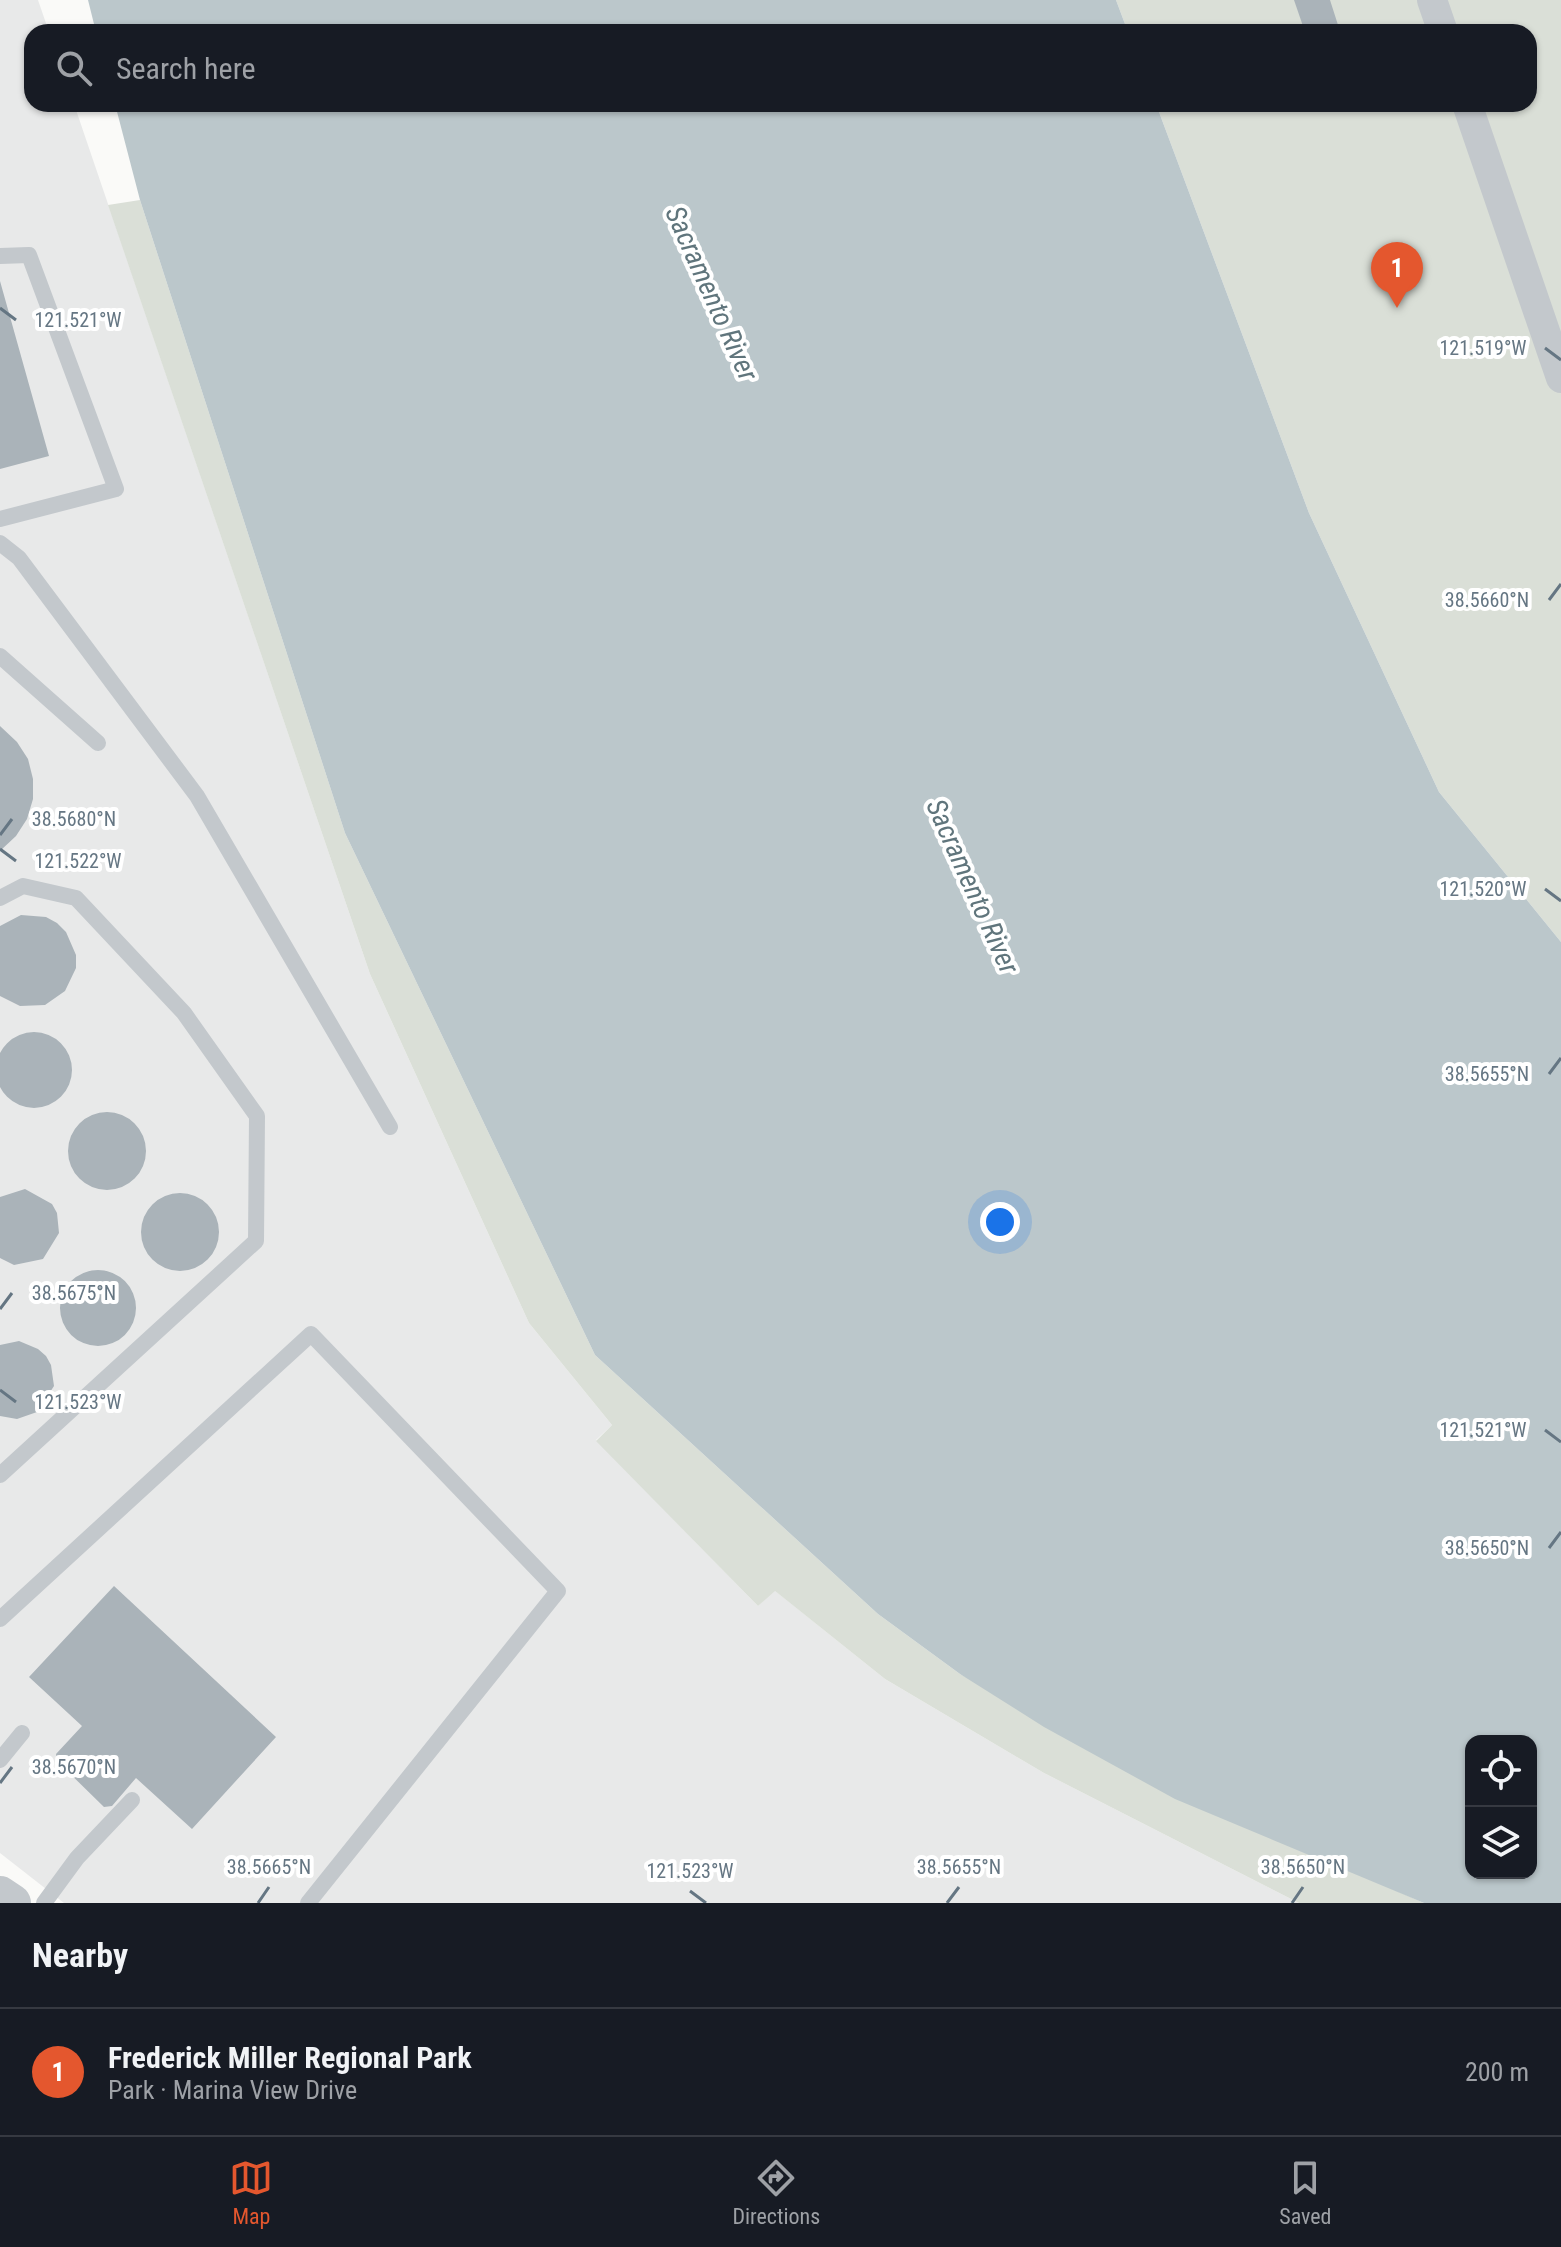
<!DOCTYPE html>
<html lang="en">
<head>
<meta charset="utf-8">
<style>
	body { margin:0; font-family:"Roboto Condensed",sans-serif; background:#20242c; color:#f1f3f6 }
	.controls { position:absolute; right:24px; bottom:24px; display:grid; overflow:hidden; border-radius:16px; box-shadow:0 2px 6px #0004 }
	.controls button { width:72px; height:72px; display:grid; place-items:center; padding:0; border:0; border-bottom:2px solid #363941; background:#171b24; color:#f1f3f6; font:40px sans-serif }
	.you { position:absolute; left:1000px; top:1222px; width:28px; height:28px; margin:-20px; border:6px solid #fff; border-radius:50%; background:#1a73e8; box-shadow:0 0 0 12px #1a73e833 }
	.badge { display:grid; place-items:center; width:52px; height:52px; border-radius:50%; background:#e4572e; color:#fff; font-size:26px; font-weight:700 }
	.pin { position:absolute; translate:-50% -66px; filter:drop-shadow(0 2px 4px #0008) }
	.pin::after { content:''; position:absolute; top:42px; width:28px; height:24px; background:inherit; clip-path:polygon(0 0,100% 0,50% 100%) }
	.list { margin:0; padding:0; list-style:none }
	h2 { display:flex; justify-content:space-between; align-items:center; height:104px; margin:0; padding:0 32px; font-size:34px }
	h2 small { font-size:26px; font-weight:400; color:#9ea1a6 }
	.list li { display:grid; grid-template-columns:52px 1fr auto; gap:24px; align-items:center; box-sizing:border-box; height:128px; padding:0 32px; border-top:2px solid #363941 }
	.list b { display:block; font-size:30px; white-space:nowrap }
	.list p { margin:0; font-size:26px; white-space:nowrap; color:#9ea1a6 }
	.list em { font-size:26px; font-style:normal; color:#9ea1a6 }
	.icon { flex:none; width:44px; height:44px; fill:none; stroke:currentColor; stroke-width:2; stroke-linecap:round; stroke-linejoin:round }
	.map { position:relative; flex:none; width:1561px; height:1903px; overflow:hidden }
	.search { position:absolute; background:#171b24; box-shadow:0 2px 6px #0004; left:24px; right:24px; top:24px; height:88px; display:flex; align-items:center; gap:20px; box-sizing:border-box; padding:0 28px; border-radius:24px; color:#9ea1a6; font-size:30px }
	.sheet { height:232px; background:#171b24 }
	nav { display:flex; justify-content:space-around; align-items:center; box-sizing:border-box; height:112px; border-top:2px solid #363941; background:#171b24; font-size:22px; color:#9ea1a6 }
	nav a { display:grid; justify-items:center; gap:4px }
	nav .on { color:#e4572e }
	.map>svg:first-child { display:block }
	.built { fill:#e8e9e9 }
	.green { fill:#dadfd7 }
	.water { fill:#bbc7cb; fill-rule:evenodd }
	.building { fill:#aab3b9 }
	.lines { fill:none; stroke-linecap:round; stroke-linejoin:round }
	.service { stroke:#c3c8cc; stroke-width:16 }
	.minor { stroke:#c3c8cc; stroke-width:30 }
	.tertiary { stroke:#c3c8cc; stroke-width:38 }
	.ticks { fill:none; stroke:#657683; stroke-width:3 }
	.labels { text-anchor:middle; stroke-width:8; stroke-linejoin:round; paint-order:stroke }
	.water-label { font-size:28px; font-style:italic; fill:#60757c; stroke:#fff }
	.ticks-label { font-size:20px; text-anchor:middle; fill:#657683; stroke:#fff; stroke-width:8; stroke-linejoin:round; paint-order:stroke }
</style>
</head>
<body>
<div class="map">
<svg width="1561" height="1903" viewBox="0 0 1561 1903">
	<rect width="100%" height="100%" fill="#fafaf8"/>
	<path class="built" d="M0 0H38L49 32H32V104H74L370 974 529 1323 612 1425 596 1440 758 1606 774 1590 885 1679 1044 1773 1299 1903H64L0 1853Z"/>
	<path class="green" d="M1116 0H1561V942L1439 792 1309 513 1156 104H1529V32H1128Z
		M140 200 345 833 595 1355 878 1614 960 1674 1349 1870 1424 1903H1299L1044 1773 885 1679 775 1591 758 1606 596 1441 612 1425 529 1323 370 974 108 205Z"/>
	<path class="water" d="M88 0H1116L1128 32H96Z
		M115 104H1156L1309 513 1439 792 1561 942V1903H1424L1175 1799 1044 1727 960 1674 878 1614 595 1355 345 833 140 200ZM1471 1741H1531V1873H1471Z"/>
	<path class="building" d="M1294 0H1330L1338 25 1305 32Z
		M0 281 49 456 0 469Z
		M0 726 17 742 28 759 33 779V799L27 819 16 836 0 851Z
		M21 915 46 917 57 923 66 932 76 955V968L65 991 45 1005 20 1006 0 996V926Z
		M-4 1070a38 38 0 1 1 76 0a38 38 0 1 1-76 0Z
		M68 1151a39 39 0 1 1 78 0a39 39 0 1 1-78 0Z
		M25 1189 52 1204 57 1213 59 1233 43 1259 14 1265 0 1258V1197Z
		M141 1232a39 39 0 1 1 78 0a39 39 0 1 1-78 0Z
		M60 1308a38 38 0 1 1 76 0a38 38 0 1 1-76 0Z
		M19 1341 38 1349 46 1356 51 1365 54 1386 37 1412 17 1419 0 1416V1345Z
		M114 1586 276 1737 192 1829 136 1778 112 1806 104 1807 57 1761 56 1754 82 1726 29 1677Z"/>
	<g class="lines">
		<path class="service" d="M0 256 29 255 116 489 0 519
			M0 543 19 558 197 796 390 1127
			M0 656 98 743
			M0 898 23 886 76 898 184 1013 257 1116 256 1241 0 1475
			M0 1619 311 1334 558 1591 308 1903
			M0 1760 22 1733
			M44 1903 77 1858 132 1800"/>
		<path class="minor" d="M1432 0 1443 32
			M1467 104 1561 378"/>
		<path class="tertiary" d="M0 1895 12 1903"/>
	</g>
	<path class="ticks" d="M0 308 16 320M1545 348 1561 360M1549 600 1561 584M0 835 12 819M0 849 16 861M1545 889 1561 901M1549 1074 1561 1058M0 1309 12 1293M0 1390 16 1402M1545 1430 1561 1442M1549 1548 1561 1532M0 1783 12 1767M690 1891 706 1903M258 1903 269 1887M947 1903 959 1887M1292 1903 1303 1887"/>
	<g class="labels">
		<g class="water-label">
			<text transform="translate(712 293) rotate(66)" y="10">Sacramento River</text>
			<text transform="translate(973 886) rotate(66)" y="10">Sacramento River</text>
		</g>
	</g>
	<g class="ticks-label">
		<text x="78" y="327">121.521°W</text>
		<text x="1483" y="355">121.519°W</text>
		<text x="1487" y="607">38.5660°N</text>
		<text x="74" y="826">38.5680°N</text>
		<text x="78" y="868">121.522°W</text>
		<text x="1483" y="896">121.520°W</text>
		<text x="1487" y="1081">38.5655°N</text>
		<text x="74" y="1300">38.5675°N</text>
		<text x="78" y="1409">121.523°W</text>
		<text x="1483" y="1437">121.521°W</text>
		<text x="1487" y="1555">38.5650°N</text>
		<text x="74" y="1774">38.5670°N</text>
		<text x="269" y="1874">38.5665°N</text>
		<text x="959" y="1874">38.5655°N</text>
		<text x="1303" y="1874">38.5650°N</text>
		<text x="690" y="1878">121.523°W</text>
	</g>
</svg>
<div class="controls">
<button><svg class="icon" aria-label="locate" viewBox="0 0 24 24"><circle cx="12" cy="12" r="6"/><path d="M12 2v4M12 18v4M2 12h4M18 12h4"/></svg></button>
<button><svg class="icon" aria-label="layers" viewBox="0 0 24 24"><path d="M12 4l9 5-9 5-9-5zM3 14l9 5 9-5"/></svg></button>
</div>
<div class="you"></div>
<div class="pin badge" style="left:1397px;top:308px">1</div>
<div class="search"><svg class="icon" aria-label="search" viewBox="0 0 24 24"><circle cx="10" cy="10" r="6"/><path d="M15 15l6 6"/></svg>Search here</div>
</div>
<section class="sheet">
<h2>Nearby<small></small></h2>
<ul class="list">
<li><span class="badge">1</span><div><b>Frederick Miller Regional Park</b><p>Park · Marina View Drive</p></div><em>200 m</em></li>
</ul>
</section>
<nav>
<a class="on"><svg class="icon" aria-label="map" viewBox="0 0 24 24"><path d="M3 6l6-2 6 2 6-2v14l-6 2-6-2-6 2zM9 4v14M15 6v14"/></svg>Map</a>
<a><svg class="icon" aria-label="directions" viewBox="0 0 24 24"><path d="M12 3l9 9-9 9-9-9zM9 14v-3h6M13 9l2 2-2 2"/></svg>Directions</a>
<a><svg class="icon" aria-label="saved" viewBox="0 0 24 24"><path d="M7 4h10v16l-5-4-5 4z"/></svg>Saved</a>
</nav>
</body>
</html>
